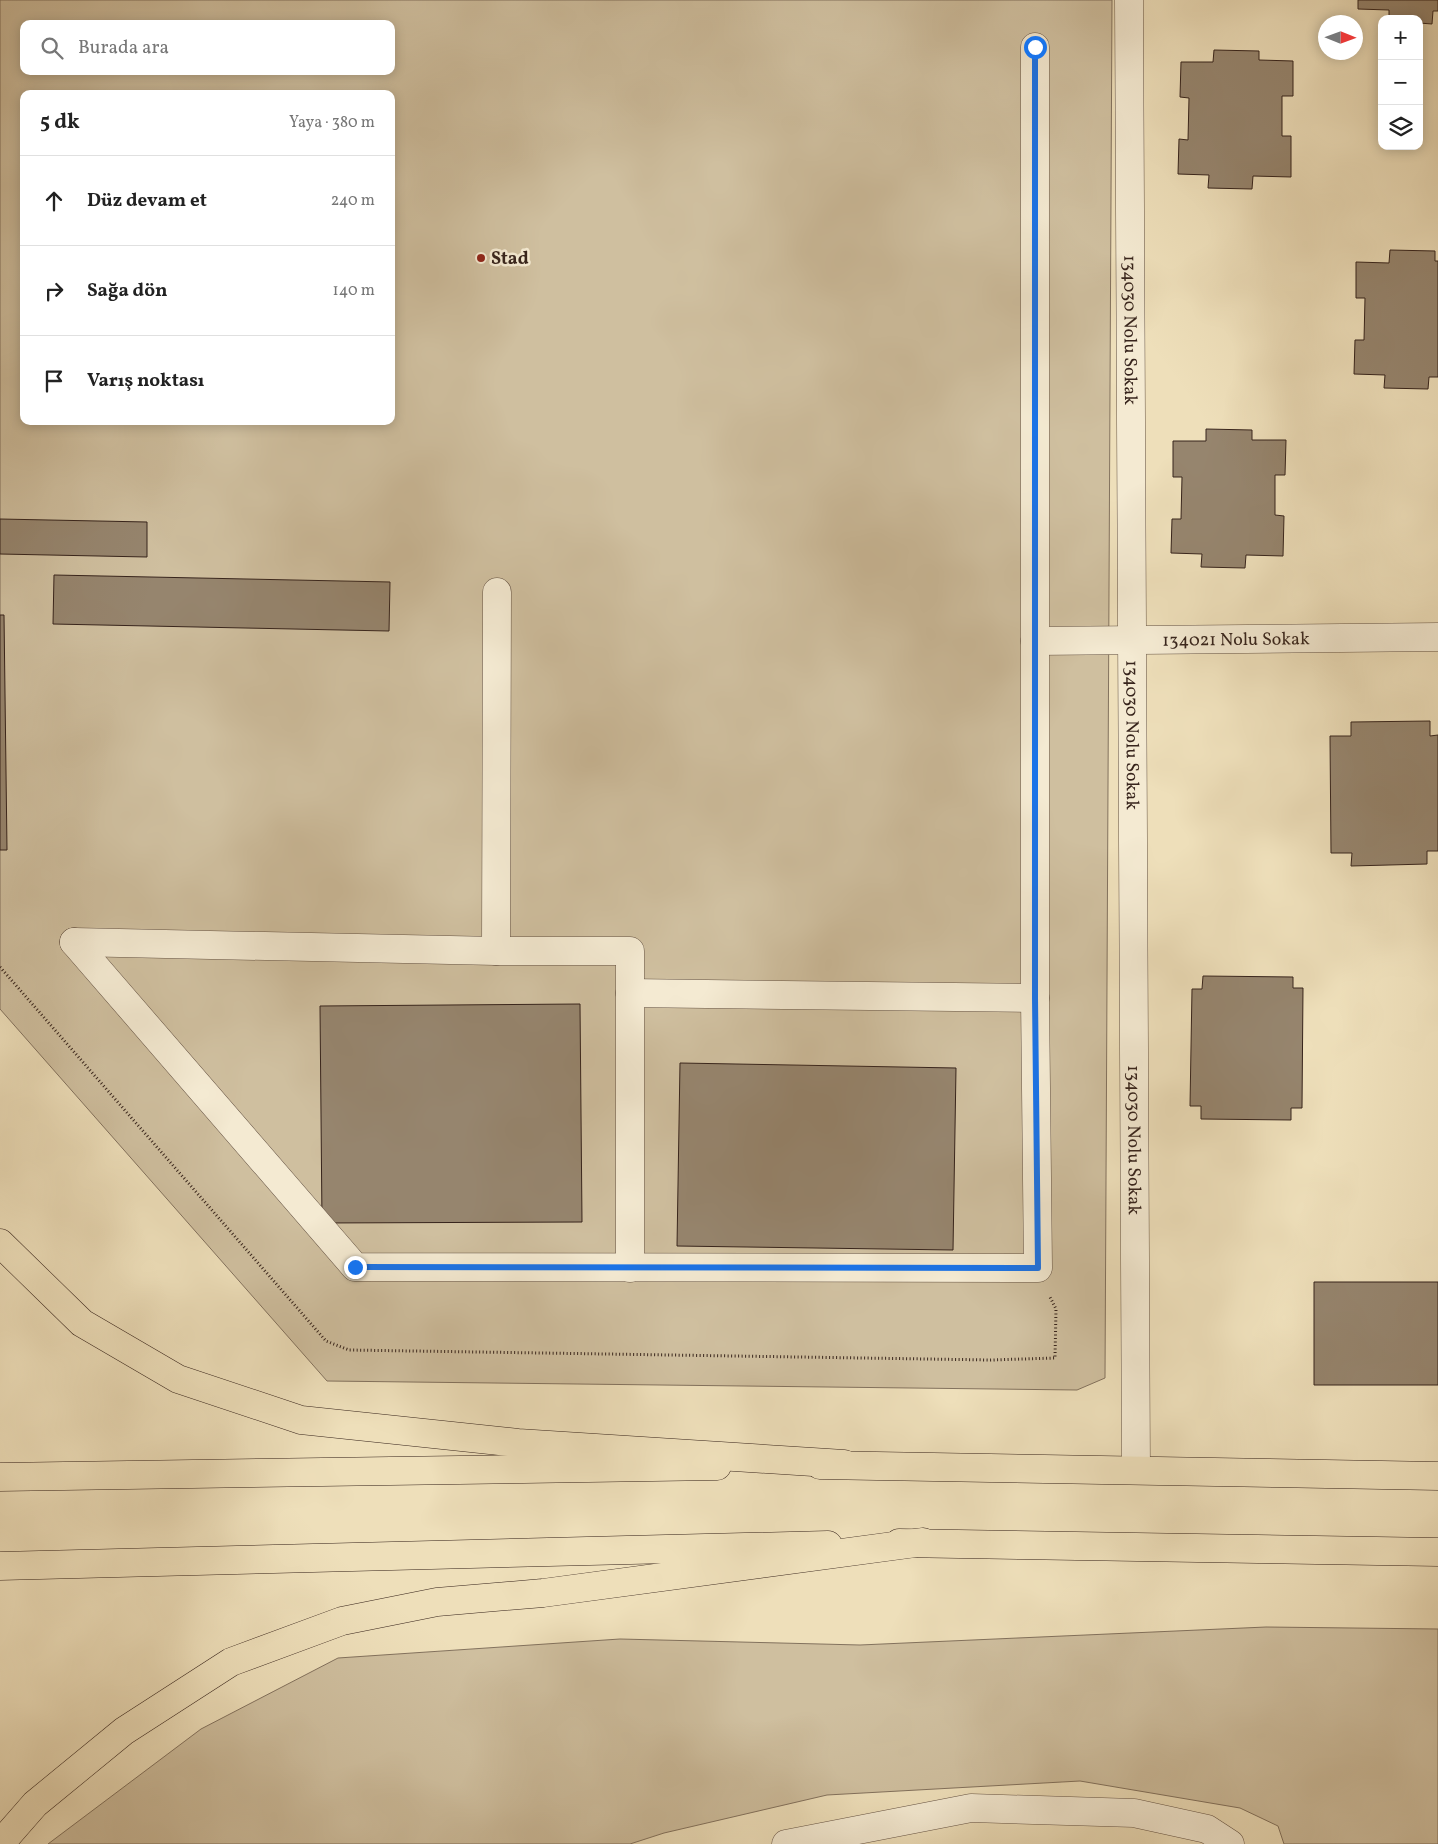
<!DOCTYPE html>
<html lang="tr">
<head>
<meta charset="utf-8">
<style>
	body { margin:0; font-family:Vollkorn,serif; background:#f2f2f2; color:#222 }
	.controls { position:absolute; right:15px; top:15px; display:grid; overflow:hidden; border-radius:10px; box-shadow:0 2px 12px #0003 }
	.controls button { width:45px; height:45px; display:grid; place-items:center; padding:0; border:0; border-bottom:1px solid #e0e0e0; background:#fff; color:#222; font:25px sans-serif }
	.compass { position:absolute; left:1318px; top:15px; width:45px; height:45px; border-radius:50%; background:#fff; box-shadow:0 2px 12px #0003; rotate:91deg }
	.stop { position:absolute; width:15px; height:15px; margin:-11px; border:4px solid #1a73e8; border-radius:50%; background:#fff }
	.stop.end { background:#1a73e8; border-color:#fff; box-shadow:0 1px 5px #0008 }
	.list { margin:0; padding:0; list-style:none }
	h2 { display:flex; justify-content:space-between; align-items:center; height:65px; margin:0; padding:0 20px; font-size:21px }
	h2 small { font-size:16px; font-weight:400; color:#767676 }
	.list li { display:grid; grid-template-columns:32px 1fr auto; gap:15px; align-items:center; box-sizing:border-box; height:90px; padding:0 20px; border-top:1px solid #e0e0e0 }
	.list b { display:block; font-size:19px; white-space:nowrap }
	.list em { font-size:16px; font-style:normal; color:#767676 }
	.icon { flex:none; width:28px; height:28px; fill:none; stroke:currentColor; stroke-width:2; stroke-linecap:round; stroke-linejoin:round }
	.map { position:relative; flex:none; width:1438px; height:1844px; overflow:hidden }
	.search { position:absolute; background:#fff; box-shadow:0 2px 12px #0003; left:20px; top:20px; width:375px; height:55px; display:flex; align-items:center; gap:12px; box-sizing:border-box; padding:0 18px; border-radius:10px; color:#767676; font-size:19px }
	.panel { position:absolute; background:#fff; box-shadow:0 2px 12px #0003; left:20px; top:90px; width:375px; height:335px; border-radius:10px }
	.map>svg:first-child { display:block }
	.green { fill:#cfbf9f; stroke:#83725e; fill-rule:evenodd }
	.building { fill:#96856e; stroke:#37241c }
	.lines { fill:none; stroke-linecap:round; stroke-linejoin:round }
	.minor-casing { stroke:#655344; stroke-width:29 }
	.major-casing { stroke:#37241c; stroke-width:29 }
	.highway-casing { stroke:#37241c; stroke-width:29 }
	.path { stroke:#37241c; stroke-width:3; stroke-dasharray:1 2.5; stroke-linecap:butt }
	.minor { stroke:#f4ead2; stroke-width:28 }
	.major { stroke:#eedfba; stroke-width:28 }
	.highway { stroke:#eedfba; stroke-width:28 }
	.route { stroke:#1a73e8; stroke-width:6 }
	.poi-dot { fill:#8f2418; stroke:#f4ead2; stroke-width:2 }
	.labels { text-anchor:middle; stroke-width:5; stroke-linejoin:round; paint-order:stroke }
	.poi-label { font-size:18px; font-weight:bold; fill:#37241c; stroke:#f4ead2; text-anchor:start }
	.street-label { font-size:18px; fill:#37241c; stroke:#f4ead2 }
</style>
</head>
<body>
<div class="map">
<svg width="1438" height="1844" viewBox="0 0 1438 1844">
	<rect width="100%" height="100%" fill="#eedfba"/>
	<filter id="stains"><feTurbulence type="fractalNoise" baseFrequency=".004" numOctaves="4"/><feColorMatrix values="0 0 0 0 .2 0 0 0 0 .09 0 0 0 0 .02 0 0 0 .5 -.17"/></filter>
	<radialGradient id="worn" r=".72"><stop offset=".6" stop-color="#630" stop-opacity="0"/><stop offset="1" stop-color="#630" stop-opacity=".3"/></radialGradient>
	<path class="green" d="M0 0H1112L1105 1378 1077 1390 327 1381 0 1009ZM24 24H391V71H24ZM24 94H391V421H24Z
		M1266 1627 1438 1629V1844H1284L1278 1826 1240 1808 1080 1781 827 1795 664 1833 630 1844H48L201 1729 338 1658 620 1639 860 1645Z"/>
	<path class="building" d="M1358 0H1438V11H1433L1432 24 1419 23V19H1389V10L1358 9Z
		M1214 50 1259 51V60L1293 61V96H1282V136H1291V177L1253 176 1252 189 1208 188 1209 175 1178 174 1179 139 1188 140 1189 98 1180 97 1181 62H1213Z
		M1390 250 1435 251V261H1438V377H1429L1428 389 1384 388 1385 375 1354 374 1355 340H1364L1365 298H1356V262L1389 263Z
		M1206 429 1252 430V440H1286L1285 475H1275V515L1284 516 1283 556 1246 555 1245 568 1201 567 1202 554 1171 553 1172 519H1181L1182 477H1173V441H1206Z
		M0 519 147 522V557L0 554Z
		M54 575 390 582 389 631 53 624Z
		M0 615H4L7 850H0Z
		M1430 721V736L1438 735V851H1427V864L1351 866 1352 853H1331L1330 736H1351V722Z
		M1203 976 1293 977V988H1303L1302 1108H1291V1120L1201 1119V1106H1190L1192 989H1202Z
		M580 1004 582 1222 322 1223 320 1006Z
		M680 1063 956 1068 953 1250 677 1246Z
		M1314 1282H1438V1385H1314Z"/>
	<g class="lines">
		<defs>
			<g id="minor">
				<path id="s1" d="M1129 0 1136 1470"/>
				<path d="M497 592 496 951H630V993"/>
				<path id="s2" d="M1035 641 1438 637"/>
				<path d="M74 942 355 1267 1038 1268 1035 998V47"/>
				<path d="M74 942 496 951"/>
				<path d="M630 1268V993L1035 998"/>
				<path d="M786 1844 971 1808 1134 1813 1207 1829 1230 1844"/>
			</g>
			<path id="major" d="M820 1465 1438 1476
				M0 1477 717 1466
				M899 1543 1438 1552
				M0 1566 828 1545"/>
			<path id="highway" d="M0 1243 82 1323 178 1379 301 1420 518 1443 844 1464
				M0 1844 35 1804 124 1731 231 1662 342 1621 437 1602 543 1593 923 1542"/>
		</defs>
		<use href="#minor" class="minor-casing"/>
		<use href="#major" class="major-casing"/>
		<use href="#highway" class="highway-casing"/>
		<path class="path" d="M0 967 326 1341 349 1350 991 1360 1055 1358 1056 1309 1050 1297"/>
		<use href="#minor" class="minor"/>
		<use href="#major" class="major"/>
		<use href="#highway" class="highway"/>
	</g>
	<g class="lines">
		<path class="route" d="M355 1267 1038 1268 1035 998V47"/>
	</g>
	<circle class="poi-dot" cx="481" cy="258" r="5"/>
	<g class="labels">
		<g class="poi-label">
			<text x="491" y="264">Stad</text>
		</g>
		<g class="street-label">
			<text dy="6" stroke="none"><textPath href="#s1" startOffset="330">134030 Nolu Sokak</textPath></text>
			<text dy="6" stroke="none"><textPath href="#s2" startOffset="201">134021 Nolu Sokak</textPath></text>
			<text dy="6" stroke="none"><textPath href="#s1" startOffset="735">134030 Nolu Sokak</textPath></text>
			<text dy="6" stroke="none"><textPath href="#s1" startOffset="1140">134030 Nolu Sokak</textPath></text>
		</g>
	</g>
	<rect width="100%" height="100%" filter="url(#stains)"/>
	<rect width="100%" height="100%" fill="url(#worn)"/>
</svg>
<div class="controls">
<button>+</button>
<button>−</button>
<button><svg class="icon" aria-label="layers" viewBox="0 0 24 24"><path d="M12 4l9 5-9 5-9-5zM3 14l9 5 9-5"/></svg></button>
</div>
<svg class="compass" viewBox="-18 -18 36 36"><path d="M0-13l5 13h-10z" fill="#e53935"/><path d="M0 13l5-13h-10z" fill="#767676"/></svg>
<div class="stop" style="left:1035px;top:47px"></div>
<div class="stop end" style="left:355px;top:1267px"></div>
<div class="search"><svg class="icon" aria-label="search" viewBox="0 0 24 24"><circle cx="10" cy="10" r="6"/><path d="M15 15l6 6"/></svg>Burada ara</div>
<section class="panel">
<h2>5 dk<small>Yaya · 380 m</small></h2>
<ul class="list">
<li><svg class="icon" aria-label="ahead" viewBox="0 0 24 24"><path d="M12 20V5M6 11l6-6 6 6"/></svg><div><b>Düz devam et</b></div><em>240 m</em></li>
<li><svg class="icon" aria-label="right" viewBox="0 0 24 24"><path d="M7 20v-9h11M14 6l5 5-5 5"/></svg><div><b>Sağa dön</b></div><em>140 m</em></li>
<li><svg class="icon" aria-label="arrive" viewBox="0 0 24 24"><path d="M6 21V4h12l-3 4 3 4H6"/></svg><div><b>Varış noktası</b></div></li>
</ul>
</section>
</div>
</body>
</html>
